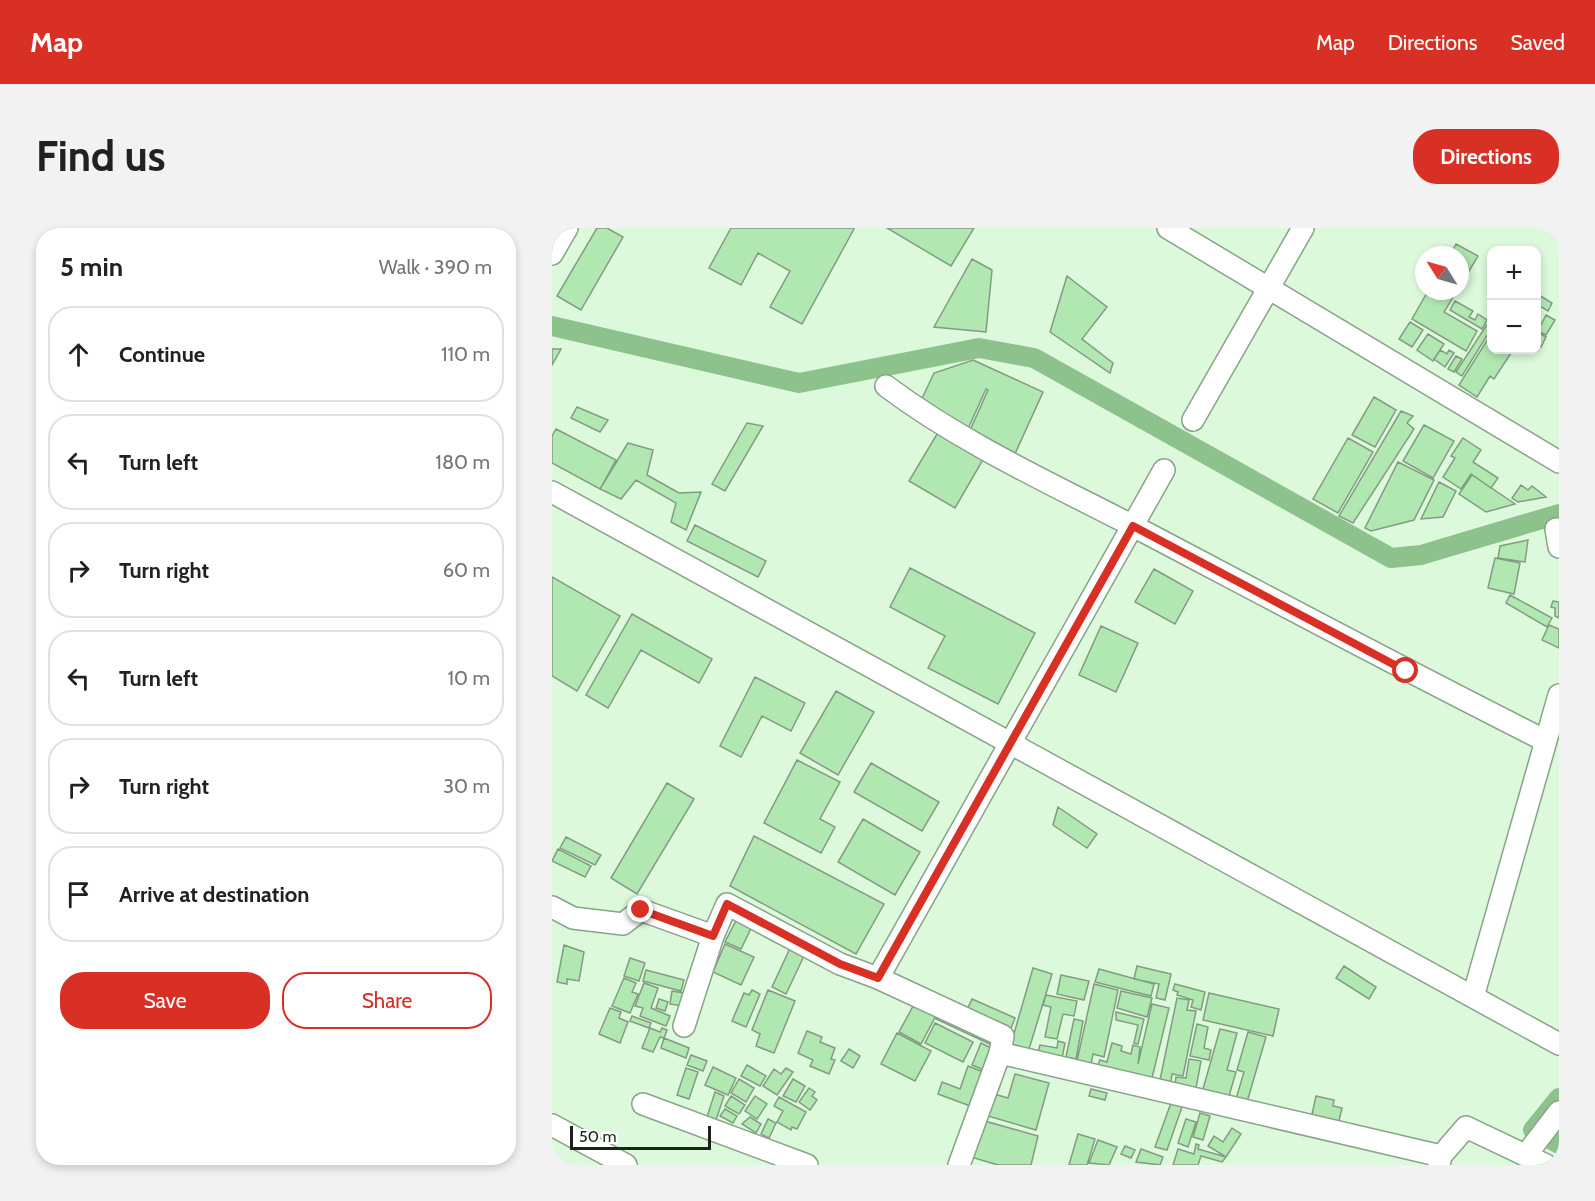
<!DOCTYPE html>
<html lang="en">
<head>
<meta charset="utf-8">
<style>
	body { margin:0; font-family:Cabin,sans-serif; background:#f2f2f2; color:#202124 }
	.controls { position:absolute; right:18px; top:18px; display:grid; overflow:hidden; border-radius:12px; box-shadow:0 3px 9px #0003 }
	.controls button { width:54px; height:54px; display:grid; place-items:center; padding:0; border:0; border-bottom:2px solid #e0e0e0; background:#fff; color:#202124; font:30px sans-serif }
	.compass { position:absolute; left:863px; top:18px; width:54px; height:54px; border-radius:50%; background:#fff; box-shadow:0 3px 9px #0003; rotate:307deg }
	.scale { position:absolute; left:18px; bottom:15px; width:141px; box-sizing:border-box; padding-left:6px; border:3px solid #192319; border-top:0; font-size:16px; line-height:21px; white-space:nowrap; color:#192319; -webkit-text-stroke:4px #fff; paint-order:stroke }
	.stop { position:absolute; width:18px; height:18px; margin:-14px; border:4px solid #d93025; border-radius:50%; background:#fff }
	.stop.end { background:#d93025; border-color:#fff; box-shadow:0 2px 6px #0008 }
	.list { margin:0; padding:0; list-style:none }
	h2 { display:flex; justify-content:space-between; align-items:center; height:78px; margin:0; padding:0 24px; font-size:26px }
	h2 small { font-size:20px; font-weight:400; color:#757577 }
	.list li { display:grid; grid-template-columns:39px 1fr auto; gap:18px; align-items:center; box-sizing:border-box; height:96px; margin:0 12px 12px; padding:0 12px; border:2px solid #e0e0e0; border-radius:24px }
	.list b { display:block; font-size:22px; white-space:nowrap }
	.list em { font-size:20px; font-style:normal; color:#757577 }
	.actions { display:flex; gap:12px; padding:18px 24px }
	.actions a { flex:1; padding:14px 0; border:2px solid #d93025; border-radius:24px; text-align:center; font-size:21px; color:#d93025 }
	.actions .main { background:#d93025; color:#fff }
	.icon { flex:none; width:33px; height:33px; fill:none; stroke:currentColor; stroke-width:2; stroke-linecap:round; stroke-linejoin:round }
	.map { position:relative; flex:none; width:1007px; height:937px; overflow:hidden; border-radius:24px }
	header { display:flex; align-items:center; gap:36px; box-sizing:border-box; height:84px; padding:0 30px; background:#d93025; color:#fff }
	header strong { font-size:28px }
	nav { display:flex; gap:33px; margin-inline-start:auto; font-size:21px }
	.intro { display:flex; align-items:center; justify-content:space-between; box-sizing:border-box; height:144px; padding:0 36px }
	h1 { margin:0; font-size:42px }
	.button { padding:15px 27px; border-radius:24px; background:#d93025; color:#fff; font-size:21px; font-weight:700 }
	main { display:flex; gap:36px; padding:0 36px }
	aside { flex:1; background:#fff; border-radius:24px; box-shadow:0 3px 9px #0003 }
	.map>svg:first-child { display:block }
	.lines { fill:none; stroke-linecap:round; stroke-linejoin:round }
	.canal { stroke:#8dc28c; stroke-width:20 }
	.building { fill:#b1e8b1; stroke:#829c82; stroke-width:1.5 }
	.minor-casing { stroke:#89a388; stroke-width:24 }
	.minor { stroke:#fff; stroke-width:21 }
	.route { stroke:#d93025; stroke-width:8 }
</style>
</head>
<body>
<header>
<strong>Map</strong>
<nav><a>Map</a><a>Directions</a><a>Saved</a></nav>
</header>
<div class="intro"><h1>Find us</h1><a class="button">Directions</a></div>
<main>
<aside>
<h2>5 min<small>Walk · 390 m</small></h2>
<ul class="list">
<li><svg class="icon" aria-label="ahead" viewBox="0 0 24 24"><path d="M12 20V5M6 11l6-6 6 6"/></svg><div><b>Continue</b></div><em>110 m</em></li>
<li><svg class="icon" aria-label="left" viewBox="0 0 24 24"><path d="M17 20v-9H6M10 6l-5 5 5 5"/></svg><div><b>Turn left</b></div><em>180 m</em></li>
<li><svg class="icon" aria-label="right" viewBox="0 0 24 24"><path d="M7 20v-9h11M14 6l5 5-5 5"/></svg><div><b>Turn right</b></div><em>60 m</em></li>
<li><svg class="icon" aria-label="left" viewBox="0 0 24 24"><path d="M17 20v-9H6M10 6l-5 5 5 5"/></svg><div><b>Turn left</b></div><em>10 m</em></li>
<li><svg class="icon" aria-label="right" viewBox="0 0 24 24"><path d="M7 20v-9h11M14 6l5 5-5 5"/></svg><div><b>Turn right</b></div><em>30 m</em></li>
<li><svg class="icon" aria-label="arrive" viewBox="0 0 24 24"><path d="M6 21V4h12l-3 4 3 4H6"/></svg><div><b>Arrive at destination</b></div></li>
</ul>
<div class="actions"><a class="main">Save</a><a>Share</a></div>
</aside>
<div class="map">
<svg width="1007" height="937" viewBox="0 0 1007 937">
	<rect width="100%" height="100%" fill="#dcf9dc"/>
	<g class="lines">
		<path class="canal" d="M0 98 247 155 427 120 482 130 839 330 869 327 1007 286
			M1007 870 981 902 1007 916"/>
	</g>
	<path class="building" d="M45 0H55L71 9 29 82 5 68Z
		M179 0H301L302 1 250 96 218 79 238 43 206 25 189 57 157 40Z
		M335 0H422L399 38Z
		M904 16 926 28 908 58V27H898Z
		M420 31 440 42 434 104 382 99Z
		M515 48 555 79 530 111 561 135 558 145 498 104Z
		M876 63H905L892 84 925 103 914 123 860 91Z
		M987 67 1000 75 996 83 984 76Z
		M903 73 921 83 917 89 923 92 926 86 935 92 930 101 898 82Z
		M994 87 1003 92 994 107 986 103Z
		M858 94 871 102 860 119 847 111Z
		M936 95 939 101 910 148 904 144Z
		M984 103 994 109 989 119 984 116Z
		M876 106 892 116 881 133 865 122Z
		M939 106V122H961L942 151 938 148 925 169 907 157Z
		M0 121H9L0 137Z
		M888 122 895 126 897 122 902 125 893 139 882 131Z
		M904 128 910 131 902 144 896 141Z
		M421 132 491 164 462 228 416 207 436 162 434 161 415 203 365 181 382 145Z
		M822 169 844 182 823 219 800 207Z
		M25 179 56 192 48 204 19 190Z
		M849 183 861 188 855 195 862 201 801 295 787 288Z
		M195 195 211 198 173 263 160 256Z
		M391 196 436 223 403 280 357 253Z
		M872 197 902 213 881 250 851 233Z
		M4 201 64 232 48 261 0 235V208Z
		M796 210 821 224 786 285 761 271Z
		M911 210 929 222 921 234 946 250 939 260 919 246 909 261 891 249 903 230 899 228Z
		M76 215 101 222 95 247 127 265 149 264 134 302 119 294 124 275 84 252 69 271 48 261Z
		M846 234 882 252 862 292 819 303 813 300Z
		M920 247 963 276 934 284 907 266Z
		M887 254 904 263 891 289 869 291Z
		M969 257 976 262 980 258 994 269 966 274 960 270Z
		M143 297 214 333 206 349 135 313Z
		M976 312 973 334 946 330 948 318Z
		M943 330 968 335 962 366 936 360Z
		M358 340 483 405 446 476 376 440 393 408 338 379Z
		M602 341 641 363 623 396 583 374Z
		M0 349 68 388 25 463 0 448Z
		M958 367 1000 390 995 399 954 375Z
		M1001 373 1007 374V390L1003 388V380L999 379Z
		M80 386 160 431 147 455 89 422 56 480 34 467Z
		M997 397 1007 401V420L990 412Z
		M549 398 586 415 564 464 527 447Z
		M203 449 253 475 239 503 210 488 189 529 168 518Z
		M284 463 322 484 286 547 248 525Z
		M245 532 288 554 268 591 283 599 269 625 212 595Z
		M319 535 387 574 370 603 302 564Z
		M115 555 142 571 85 666 59 650Z
		M506 579 545 606 535 620 501 597Z
		M311 591 368 624 343 667 286 634Z
		M202 608 332 676 304 726 178 658Z
		M14 609 49 627 43 637 8 620Z
		M6 621 39 638 33 649 0 633Z
		M188 685 203 692 189 721 173 714Z
		M173 716 202 729 189 757 161 744Z
		M240 716 252 728 234 766 220 759Z
		M12 717 32 724 27 753 15 751V756L5 754Z
		M78 730 93 735 87 753 72 748Z
		M585 738 619 746 613 772 604 770 607 756 582 751Z
		M792 738 824 759 817 771 784 750Z
		M481 740 500 746 477 821 459 816Z
		M547 741 602 756 599 768 543 754Z
		M94 742 132 752 129 763 91 753Z
		M509 747 537 753 532 772 505 766Z
		M72 750 84 755 80 764 86 766 78 785 60 778Z
		M92 755 106 760 99 780 118 788 114 798 88 788 91 780 83 778Z
		M542 756 566 762 552 829 541 826 539 836 525 833Z
		M623 756 653 764 649 782 639 779 641 772 625 767 626 764 621 762Z
		M200 762 208 766 194 799 180 793 192 765 197 767Z
		M216 762 243 773 222 825 204 818 208 806 200 802Z
		M120 763 132 765 130 778 118 776Z
		M569 763 600 770 595 789 565 780Z
		M657 765 727 781 721 808 651 792Z
		M494 767 525 773 522 788 511 786 505 811 493 809 499 779 491 777Z
		M625 770 637 772 635 782 644 783 631 848 620 846 619 854 608 852Z
		M107 771 116 774 113 783 104 780Z
		M365 771 387 782 369 816 347 804Z
		M420 771 463 790 458 803 414 784Z
		M600 776 617 780 600 850 546 837 548 832 555 834 560 815 570 818 569 823 579 826 581 817 588 819 586 836Z
		M58 780 69 784 67 790 76 794 68 815 47 806Z
		M388 783 448 810 444 819 384 791Z
		M564 784 592 791 586 816 582 815 586 797 564 792Z
		M80 788 99 795 97 800 78 793Z
		M522 791 531 793 524 831 514 829Z
		M383 795 421 814 411 834 373 815Z
		M645 796 656 799 652 820 659 822 657 832 638 828Z
		M98 800 108 804 110 800 115 802 112 810 108 809 101 824 90 820Z
		M668 801 685 805 675 842 684 844 677 868 651 861Z
		M255 803 270 809 268 814 283 820 279 831 283 832 277 846 258 838 261 832 246 825Z
		M696 804 714 809 695 874 684 871 692 844 685 842Z
		M345 805 379 823 363 853 329 836Z
		M112 810 137 820 134 830 109 820Z
		M506 813 513 815 510 830 486 825 488 817 505 820Z
		M429 815 445 823 437 844 420 837Z
		M297 821 308 828 301 840 289 833Z
		M139 827 155 833 151 843 135 837Z
		M637 831 649 833 644 860 623 857 624 849 634 850Z
		M195 837 214 848 208 858 189 848Z
		M416 838 434 845 421 879 386 866 390 854 408 861Z
		M161 839 184 850 176 867 153 857Z
		M134 840 146 844 137 871 125 867Z
		M234 840 241 844 225 867 211 858 222 841 229 846Z
		M463 846 497 855 484 902 436 888 442 866 456 870Z
		M187 851 202 860 194 874 179 865Z
		M241 851 253 858 244 874 231 868Z
		M257 860 263 864 260 868 265 872 258 882 247 874Z
		M539 861 555 865 553 872 537 868Z
		M163 864 172 868 164 892 155 889Z
		M179 868 193 877 187 886 173 878Z
		M203 868 215 876 205 891 193 883Z
		M764 868 782 872 781 878 790 880 786 897 759 891Z
		M227 869 254 884 245 901 240 899 239 902 225 894 231 883 222 878Z
		M619 875 630 879 615 922 603 919Z
		M173 881 185 888 181 895 168 888Z
		M648 885 658 888 651 912 641 909Z
		M198 889 209 896 204 905 190 896Z
		M216 891 224 895 217 910 209 906Z
		M634 891 644 894 636 919 626 915Z
		M429 892 486 908 479 937H446L419 929Z
		M680 900 689 906 674 929 656 918 662 908 671 914Z
		M526 906 543 911 535 937H517Z
		M546 912 565 919 557 937 537 935Z
		M644 916 647 917 646 921 674 929 670 934 649 928 646 937H621L626 921 642 926Z
		M573 918 583 922 579 930 569 926Z
		M589 921 611 929 608 937 584 934Z"/>
	<g class="lines">
		<defs>
			<path id="minor" d="M616 0 1007 234
				M0 26 15 0
				M334 158C410 215 498 255 583 299 720 371 856 444 994 513
				M641 192 751 0
				M0 264 1007 816
				M1007 301H1004L1007 319
				M0 679 21 690 71 696 89 682 161 708 175 676 288 736 326 750 451 808 448 825 407 937
				M326 750 612 242
				M921 769 1007 467
				M132 798 161 708
				M448 825 889 928
				M91 876 255 937
				M0 897 74 937
				M974 927 1007 884
				M887 937 889 928 914 899 994 937"/>
		</defs>
		<use href="#minor" class="minor-casing"/>
		<use href="#minor" class="minor"/>
	</g>
	<g class="lines">
		<path class="route" d="M89 682 161 708 175 676 288 736 326 750 581 298 854 443"/>
	</g>
</svg>
<div class="controls">
<button>+</button>
<button>−</button>
</div>
<svg class="compass" viewBox="-18 -18 36 36"><path d="M0-13l5 13h-10z" fill="#e53935"/><path d="M0 13l5-13h-10z" fill="#757577"/></svg>
<div class="scale">50 m</div>
<div class="stop" style="left:854px;top:443px"></div>
<div class="stop end" style="left:89px;top:682px"></div>
</div>
</main>
</body>
</html>
